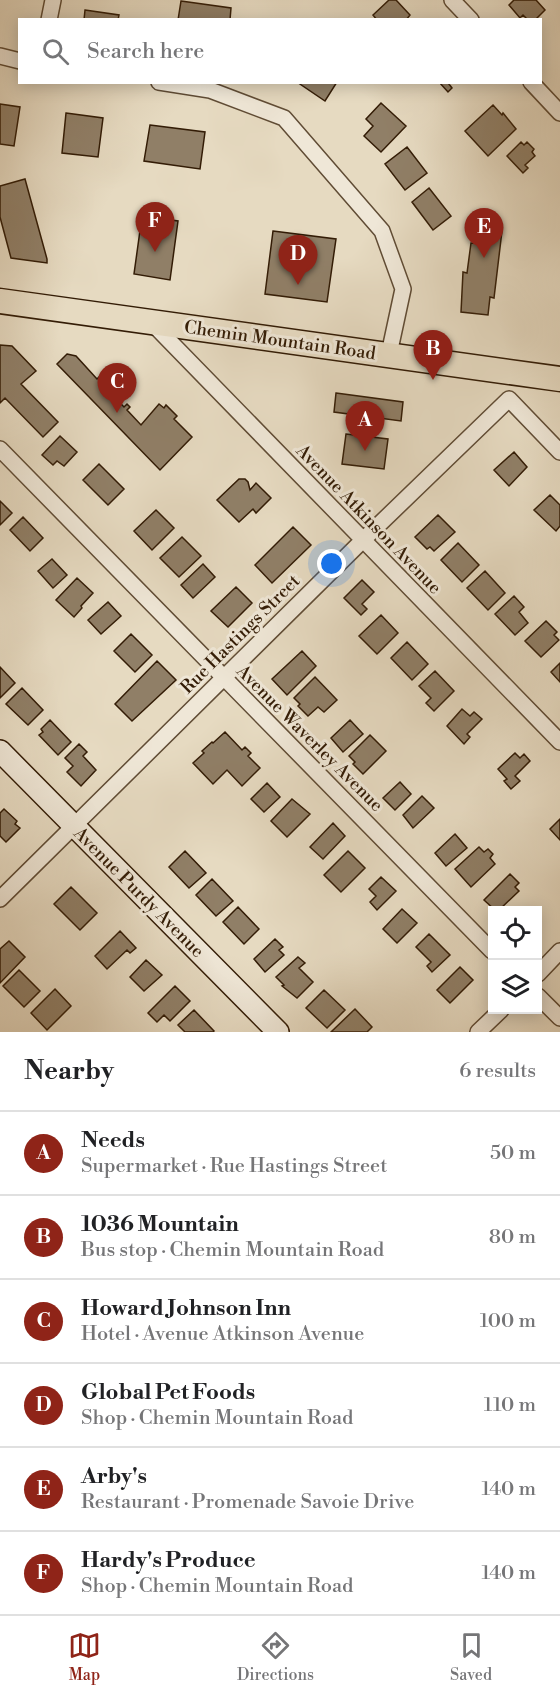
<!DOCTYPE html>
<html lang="en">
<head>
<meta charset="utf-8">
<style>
	body { margin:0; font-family:"Libre Bodoni",serif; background:#f6f6f6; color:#202124 }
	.controls { position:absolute; right:18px; bottom:18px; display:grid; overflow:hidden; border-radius:0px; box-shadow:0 3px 15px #0003 }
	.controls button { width:54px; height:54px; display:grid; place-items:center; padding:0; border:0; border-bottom:2px solid #e0e0e0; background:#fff; color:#202124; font:30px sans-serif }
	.you { position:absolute; left:332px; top:564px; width:21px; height:21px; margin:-15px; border:4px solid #fff; border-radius:50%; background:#1a73e8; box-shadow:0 0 0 9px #1a73e833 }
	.badge { display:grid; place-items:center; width:39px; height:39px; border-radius:50%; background:#8f2418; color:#fff; font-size:20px; font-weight:700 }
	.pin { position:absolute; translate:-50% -50px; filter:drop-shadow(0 2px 3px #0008) }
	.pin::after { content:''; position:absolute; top:32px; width:21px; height:18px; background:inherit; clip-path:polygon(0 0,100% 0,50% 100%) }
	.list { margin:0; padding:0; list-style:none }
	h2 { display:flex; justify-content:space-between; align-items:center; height:78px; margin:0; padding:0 24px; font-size:26px }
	h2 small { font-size:20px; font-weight:400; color:#757577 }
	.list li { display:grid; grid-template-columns:39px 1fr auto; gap:18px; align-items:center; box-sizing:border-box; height:84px; padding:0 24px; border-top:2px solid #e0e0e0 }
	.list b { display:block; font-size:22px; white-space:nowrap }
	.list p { margin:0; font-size:20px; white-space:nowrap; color:#757577 }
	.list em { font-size:20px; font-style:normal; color:#757577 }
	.icon { flex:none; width:33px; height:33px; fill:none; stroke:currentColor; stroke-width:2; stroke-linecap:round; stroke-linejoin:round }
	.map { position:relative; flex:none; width:560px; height:1032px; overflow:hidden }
	.search { position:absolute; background:#fff; box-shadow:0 3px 15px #0003; left:18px; right:18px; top:18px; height:66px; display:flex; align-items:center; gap:15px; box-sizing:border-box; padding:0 21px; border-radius:0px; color:#757577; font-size:22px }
	.sheet { height:582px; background:#fff }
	nav { display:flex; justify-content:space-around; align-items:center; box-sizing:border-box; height:84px; border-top:2px solid #e0e0e0; background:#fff; font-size:16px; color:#757577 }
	nav a { display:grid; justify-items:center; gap:3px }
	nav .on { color:#8f2418 }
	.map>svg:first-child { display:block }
	.building { fill:#907f67; stroke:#331c06; stroke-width:1.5 }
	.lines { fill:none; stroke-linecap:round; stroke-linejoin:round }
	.street-casing { stroke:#604c35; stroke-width:18 }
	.secondary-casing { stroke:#331c06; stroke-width:24 }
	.primary-casing { stroke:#331c06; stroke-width:27 }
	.street { stroke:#efe7d7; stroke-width:15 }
	.secondary { stroke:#efe7d7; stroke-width:21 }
	.primary { stroke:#e6dac1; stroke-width:24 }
	.labels { text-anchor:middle; stroke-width:6; stroke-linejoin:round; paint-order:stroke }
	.street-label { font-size:18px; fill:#331c06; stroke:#efe7d7 }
</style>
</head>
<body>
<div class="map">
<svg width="560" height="1032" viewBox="0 0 560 1032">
	<rect width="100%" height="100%" fill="#e6dac1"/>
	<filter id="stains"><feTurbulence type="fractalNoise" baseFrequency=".00333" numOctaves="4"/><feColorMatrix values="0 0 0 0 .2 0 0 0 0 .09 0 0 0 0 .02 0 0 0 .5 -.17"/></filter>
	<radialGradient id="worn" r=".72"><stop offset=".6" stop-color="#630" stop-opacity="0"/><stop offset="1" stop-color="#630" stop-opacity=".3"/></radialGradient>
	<path class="building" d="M389 0H396L410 15 406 20H377L373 15Z
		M514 0H536L545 10 535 20H528L523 15 520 18 509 5Z
		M181 1 231 8 230 20H178Z
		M85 10 119 15 118 20H84Z
		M297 82H337L325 101Z
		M439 82H451L449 84 452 88 448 92Z
		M381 103 406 126 381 152 364 136 373 126 366 119Z
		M0 104 20 107 14 146 0 144Z
		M493 105 502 115 503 113 516 129 488 156 465 131Z
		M66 113 103 118 98 157 62 153Z
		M150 125 205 132 200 169 144 161Z
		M521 142 524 145 527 142 534 149 532 152 535 156 525 165 528 168 523 173 507 156Z
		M407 147 427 173 405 190 385 164Z
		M25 179 47 259V263L11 258 0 217V186Z
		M429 188 451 216 433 230 412 202Z
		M142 216 178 221 170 280 134 274Z
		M487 229 502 231 494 298 490 297 488 315 461 312 463 272 467 273 471 243 485 244Z
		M273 231 336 239 327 302 265 294Z
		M0 345 12 346 36 371 21 384 58 422 43 437 5 398 0 403Z
		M67 354 76 356 97 379 100 376 103 380 101 383 124 407 127 404 130 407 127 410 141 425 159 404 164 408 166 405 177 416 174 419 192 437 160 470 57 364Z
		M336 393 403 402 401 421 334 412Z
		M346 434 388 439 384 469 342 464Z
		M60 436 77 452 64 466 57 461 53 465 42 455Z
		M514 452 527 467 509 486 494 470Z
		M99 464 124 489 108 505 83 480Z
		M239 479H245L248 482 250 490 256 483 271 498 256 513 253 509 239 522 217 500Z
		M550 495 560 505V526L556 531 534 510Z
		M0 501 12 513 0 525Z
		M156 510 174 528 152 550 134 531Z
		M438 515 455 532 434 551 430 547 427 549 415 537Z
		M23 517 43 538 30 551 10 530Z
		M293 527 311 545 272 583 255 565Z
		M182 537 201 556 179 577 160 558Z
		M458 543 479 565 462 582 441 560Z
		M52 559 67 575 53 588 38 571Z
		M203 564 215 577 193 598 181 585Z
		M485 571 505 593 488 610 467 588Z
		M77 578 93 593 81 606 82 608 74 617 56 600Z
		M362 580 374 592 362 604 367 609 361 615 344 598Z
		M236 587 252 603 228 627 211 611Z
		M514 596 524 607 519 612 528 623 515 635 495 614Z
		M108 602 121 616 101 634 88 620Z
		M381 615 398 633 377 654 359 636Z
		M546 621 557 632 554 635 559 640 541 657 525 641Z
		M131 634 152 655 135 672 114 651Z
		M407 642 428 664 412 680 391 658Z
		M302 651 316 666 287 695 272 679Z
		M157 661 176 680 132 721 115 704Z
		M560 663V682L551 672Z
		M0 667 15 683 0 698Z
		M435 671 454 691 434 711 426 703 431 698 419 686Z
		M315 677 337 700 324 712 318 707 308 716 298 706 300 704 294 698Z
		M22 688 43 710 28 725 6 704Z
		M462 709 470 716 474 712 482 719 467 734 470 737 464 744 447 726Z
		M50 720 71 742 58 755 39 735 43 732 41 729Z
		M350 720 363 734 343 752 331 738Z
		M225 732 242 750 245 747 251 753 248 756 260 768 242 786 227 770 213 784 193 763 204 753 202 751 212 742 213 743Z
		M370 735 386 751 363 774 353 764 355 762 349 756Z
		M79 744 87 752 83 756 96 770 81 786 67 772 73 766 65 758Z
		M515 753 520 758 524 754 530 761 515 776 520 781 511 789 504 781 507 779 498 769Z
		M400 782 411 794 395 810 383 798Z
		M267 783 280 797 264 812 251 799Z
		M422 796 434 808 413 828 403 815Z
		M292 799 310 814 287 837 271 821Z
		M4 809 17 821 15 824 20 828 6 842 0 836V813Z
		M560 819V840L550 829Z
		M333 823 345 836 323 859 310 847Z
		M455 834 467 848 446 866 435 853Z
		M479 847 484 852 488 849 493 854 490 858 495 864 471 887 455 869Z
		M185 851 206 873 189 888 169 867Z
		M348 851 365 868 341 892 324 875Z
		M510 874 519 883 515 887 519 891 499 910H495L484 900Z
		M381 877 396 891 377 910 370 902 376 896 369 889Z
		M212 879 233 901 216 916 196 895Z
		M71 887 97 913 80 930 54 904Z
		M238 907 259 929 244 944 223 922Z
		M402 909 417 923 397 943 383 929Z
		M120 931 136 948 130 953 127 950 107 969 95 956Z
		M429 934 450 955 432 972 427 966 431 962 416 947Z
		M275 939 283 947 279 950 284 955 265 972 254 959Z
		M9 941 25 957 0 983V949Z
		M298 957 305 963 299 968 313 982 297 998 282 986 284 985 276 977Z
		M146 960 162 975 144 991 130 977Z
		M460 967 473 980 450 1003 437 990Z
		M19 970 40 991 24 1007 3 986Z
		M175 986 190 1001 170 1021 164 1015 157 1022 148 1013Z
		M55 989 71 1006 47 1030 31 1013Z
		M324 990 345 1010 327 1028 306 1008Z
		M355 1009 372 1027 367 1032H331Z
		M194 1010 214 1031 213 1032H185L178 1025Z"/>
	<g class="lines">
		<defs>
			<path id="street" d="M452 0 471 20
				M49 20 53 0
				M0 56 20 61
				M159 82 210 90 284 118 382 231 403 289 389 354
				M531 82 560 113
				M151 322 560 742
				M509 399 560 452
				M0 449 492 951
				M0 899 363 540 509 399
				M538 974 560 951
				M538 996 560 1018
				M478 1032 501 1010"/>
			<path id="secondary" d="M0 751 278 1032"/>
			<path id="primary" d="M0 301 560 379"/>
		</defs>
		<use href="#street" class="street-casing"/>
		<use href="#secondary" class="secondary-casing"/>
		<use href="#primary" class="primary-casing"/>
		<use href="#street" class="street"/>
		<use href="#secondary" class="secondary"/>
		<use href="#primary" class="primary"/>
	</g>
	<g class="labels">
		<g class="street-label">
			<text transform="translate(280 340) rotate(8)" y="6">Chemin Mountain Road</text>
			<text transform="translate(369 519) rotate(46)" y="6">Avenue Atkinson Avenue</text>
			<text transform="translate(240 634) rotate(-45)" y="6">Rue Hastings Street</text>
			<text transform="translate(310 738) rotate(45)" y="6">Avenue Waverley Avenue</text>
			<text transform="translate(139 892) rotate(45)" y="6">Avenue Purdy Avenue</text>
		</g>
	</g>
	<rect width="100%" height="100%" filter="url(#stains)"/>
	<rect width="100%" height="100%" fill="url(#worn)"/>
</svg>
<div class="controls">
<button><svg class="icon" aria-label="locate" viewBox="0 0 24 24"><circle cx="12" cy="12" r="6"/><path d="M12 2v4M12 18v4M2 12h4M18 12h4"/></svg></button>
<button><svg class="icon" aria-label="layers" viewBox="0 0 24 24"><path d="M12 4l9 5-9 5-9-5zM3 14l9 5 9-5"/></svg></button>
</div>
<div class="you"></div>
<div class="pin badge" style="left:365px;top:451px">A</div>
<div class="pin badge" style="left:433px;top:380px">B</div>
<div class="pin badge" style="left:117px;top:413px">C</div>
<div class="pin badge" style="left:298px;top:285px">D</div>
<div class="pin badge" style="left:484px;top:258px">E</div>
<div class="pin badge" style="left:155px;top:252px">F</div>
<div class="search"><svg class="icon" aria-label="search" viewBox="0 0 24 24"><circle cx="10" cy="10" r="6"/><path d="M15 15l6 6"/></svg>Search here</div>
</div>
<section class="sheet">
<h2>Nearby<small>6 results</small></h2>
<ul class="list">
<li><span class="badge">A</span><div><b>Needs</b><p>Supermarket · Rue Hastings Street</p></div><em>50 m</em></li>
<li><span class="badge">B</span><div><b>1036 Mountain</b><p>Bus stop · Chemin Mountain Road</p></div><em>80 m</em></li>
<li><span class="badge">C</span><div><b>Howard Johnson Inn</b><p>Hotel · Avenue Atkinson Avenue</p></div><em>100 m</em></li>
<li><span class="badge">D</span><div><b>Global Pet Foods</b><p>Shop · Chemin Mountain Road</p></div><em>110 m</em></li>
<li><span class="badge">E</span><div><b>Arby's</b><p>Restaurant · Promenade Savoie Drive</p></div><em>140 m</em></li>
<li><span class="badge">F</span><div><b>Hardy's Produce</b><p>Shop · Chemin Mountain Road</p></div><em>140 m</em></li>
</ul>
</section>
<nav>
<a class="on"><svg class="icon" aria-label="map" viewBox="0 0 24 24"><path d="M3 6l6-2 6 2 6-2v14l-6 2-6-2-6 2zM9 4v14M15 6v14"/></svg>Map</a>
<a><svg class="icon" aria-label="directions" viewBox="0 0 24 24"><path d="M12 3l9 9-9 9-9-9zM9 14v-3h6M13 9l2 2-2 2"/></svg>Directions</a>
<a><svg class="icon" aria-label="saved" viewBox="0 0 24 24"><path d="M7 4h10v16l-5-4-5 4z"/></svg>Saved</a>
</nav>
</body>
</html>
